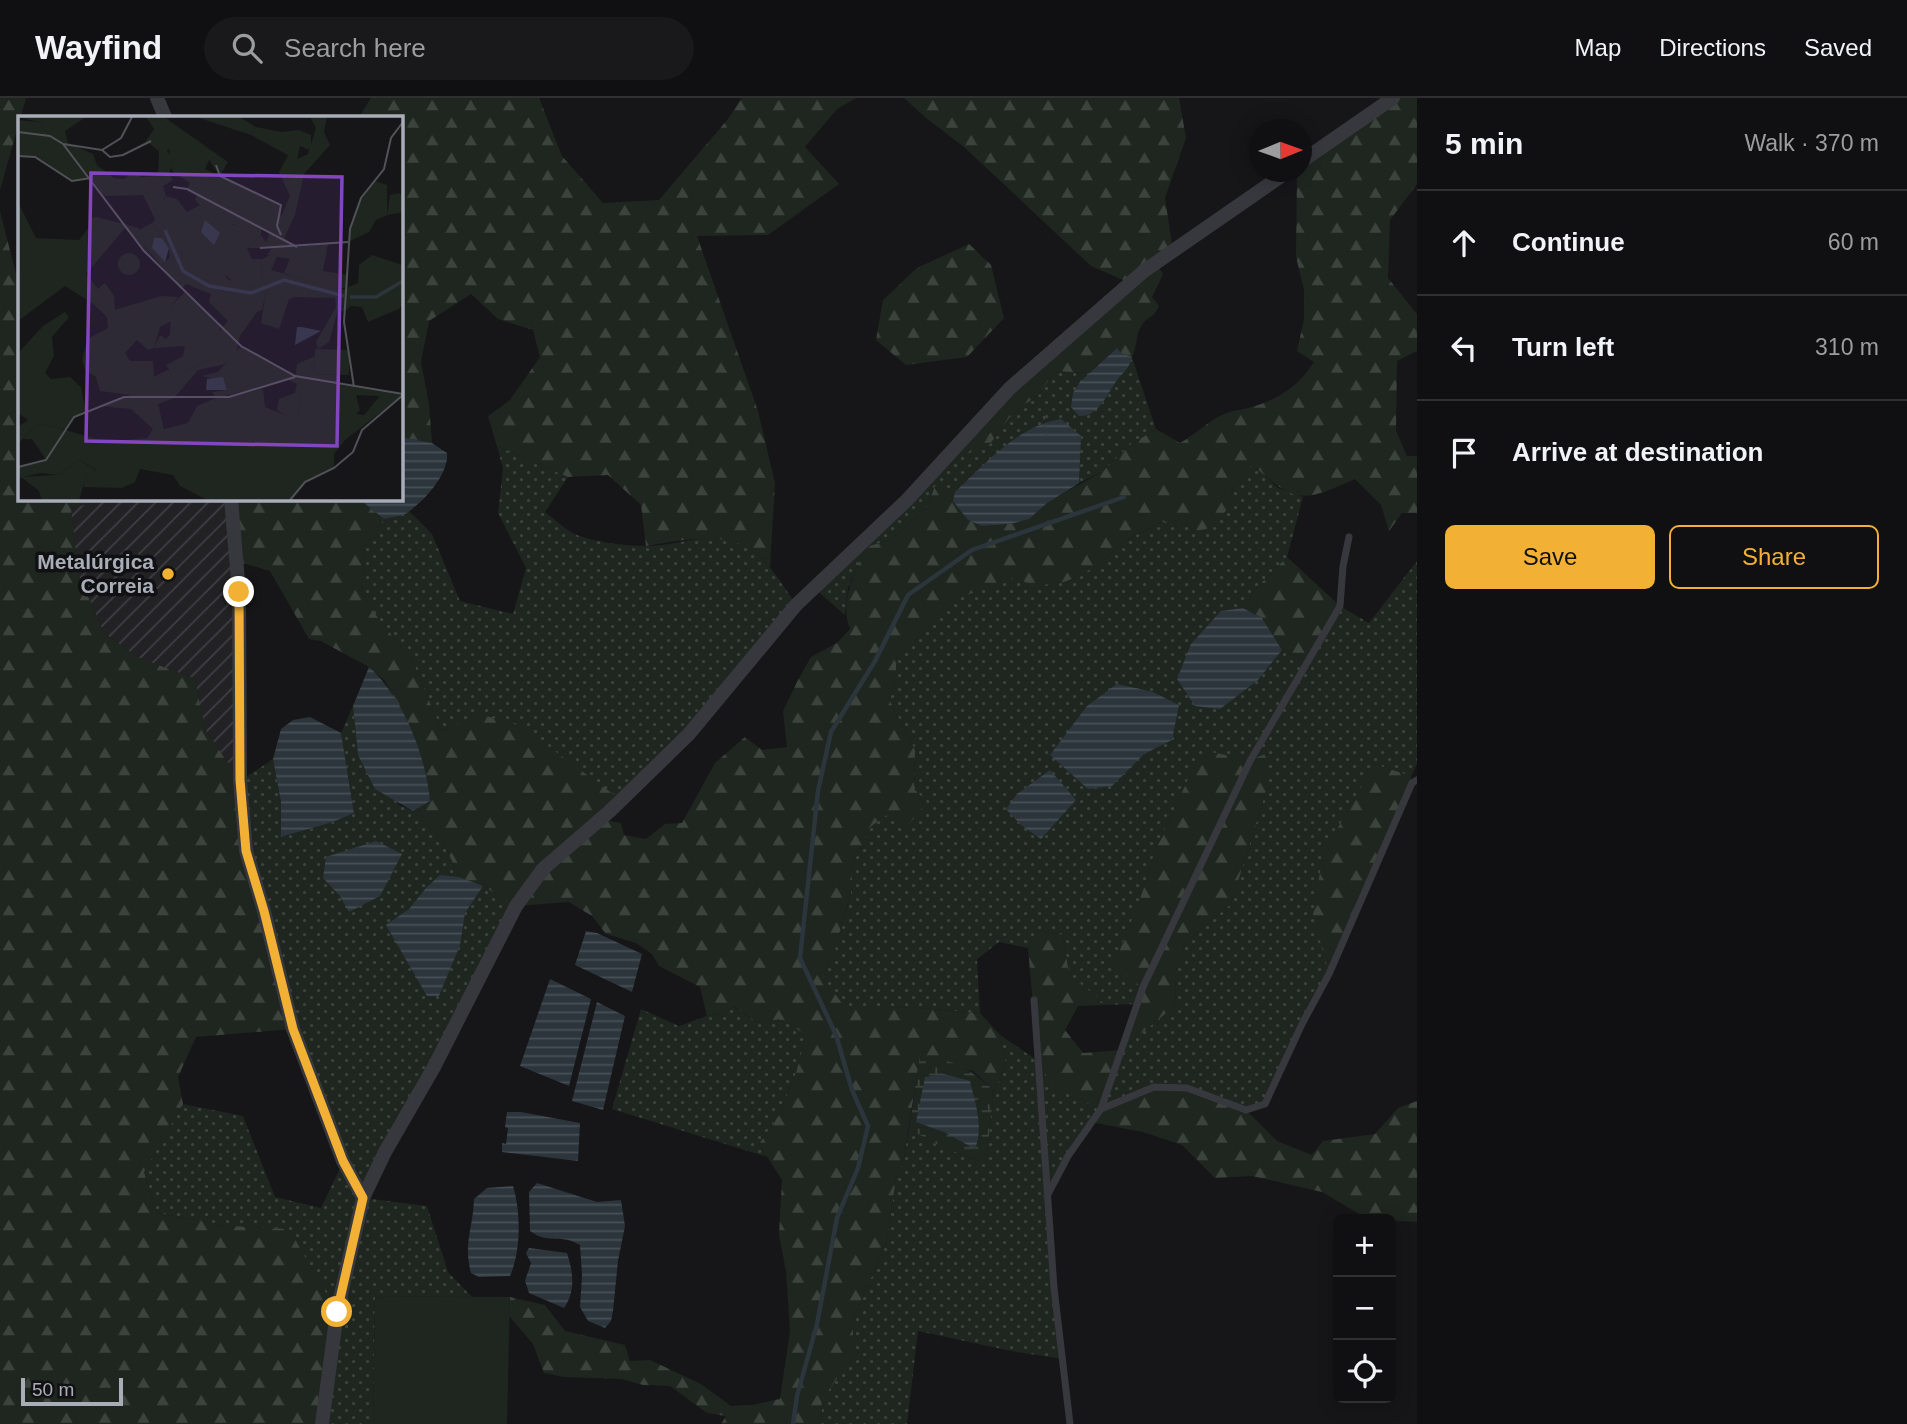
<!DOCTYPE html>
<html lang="en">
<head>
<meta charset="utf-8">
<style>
	body { margin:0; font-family:Arial,sans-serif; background:#19191b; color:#f1f3f6 }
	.controls { position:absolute; right:21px; bottom:21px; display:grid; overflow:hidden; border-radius:10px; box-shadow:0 4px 18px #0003 }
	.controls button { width:63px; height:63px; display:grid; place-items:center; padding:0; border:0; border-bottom:2px solid #303032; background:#101012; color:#f1f3f6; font:35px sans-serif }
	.compass { position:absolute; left:1249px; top:21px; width:63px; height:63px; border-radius:50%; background:#101012; box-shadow:0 4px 18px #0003; rotate:89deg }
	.scale { position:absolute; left:21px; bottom:18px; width:102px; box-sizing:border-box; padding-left:7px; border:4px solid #a8adb8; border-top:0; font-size:19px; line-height:24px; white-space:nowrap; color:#a8adb8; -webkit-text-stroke:5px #111113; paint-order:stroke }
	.stop { position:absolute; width:21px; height:21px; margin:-16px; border:5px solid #f2b134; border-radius:50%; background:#fff }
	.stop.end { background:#f2b134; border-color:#fff; box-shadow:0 2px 7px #0008 }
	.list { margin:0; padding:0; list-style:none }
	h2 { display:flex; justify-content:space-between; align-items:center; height:91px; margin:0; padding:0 28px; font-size:30px }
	h2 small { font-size:23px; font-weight:400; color:#9c9d9f }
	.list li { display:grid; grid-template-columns:46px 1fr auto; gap:21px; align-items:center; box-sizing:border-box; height:105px; padding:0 28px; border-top:2px solid #303032 }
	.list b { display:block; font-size:26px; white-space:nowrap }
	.list em { font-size:23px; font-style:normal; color:#9c9d9f }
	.actions { display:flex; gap:14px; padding:21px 28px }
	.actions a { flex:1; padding:16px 0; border:2px solid #f2b134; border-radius:10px; text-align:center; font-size:24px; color:#f2b134 }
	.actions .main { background:#f2b134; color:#111 }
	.icon { flex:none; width:38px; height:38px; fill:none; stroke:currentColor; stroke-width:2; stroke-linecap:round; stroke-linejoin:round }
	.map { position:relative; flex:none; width:1417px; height:1326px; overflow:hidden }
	header { display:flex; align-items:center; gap:42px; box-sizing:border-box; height:98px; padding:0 35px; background:#101012; border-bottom:2px solid #303032 }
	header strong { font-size:33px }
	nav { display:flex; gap:38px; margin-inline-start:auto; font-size:24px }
	.search { width:490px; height:63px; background:#19191b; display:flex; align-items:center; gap:18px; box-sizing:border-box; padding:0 24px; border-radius:38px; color:#9c9d9f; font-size:26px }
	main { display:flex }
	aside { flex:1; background:#101012 }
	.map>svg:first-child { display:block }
	.industrial { fill:url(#industrial-furrows) }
	.grass { fill:url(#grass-dots) }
	.forest { fill:url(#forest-firs) }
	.wetland { fill:url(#wetland-marsh) }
	.pitch { fill:#1e261f }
	.water { fill:url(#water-rules) }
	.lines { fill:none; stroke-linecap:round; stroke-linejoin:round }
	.stream { stroke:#2c353c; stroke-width:4.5 }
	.path { stroke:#3d3f44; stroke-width:2.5; stroke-dasharray:3.5 5; stroke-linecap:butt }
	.lane { stroke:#37383d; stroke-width:7 }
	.street { stroke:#37383d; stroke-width:14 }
	.route { stroke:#f2b134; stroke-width:9 }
	.poi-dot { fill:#f2b134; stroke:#111113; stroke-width:2.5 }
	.labels { text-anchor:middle; stroke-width:7; stroke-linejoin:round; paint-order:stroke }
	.poi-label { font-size:21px; font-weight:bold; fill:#a8adb8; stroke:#111113; text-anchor:end }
	.inset-river { fill:none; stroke:#2c353c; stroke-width:3.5 }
	.inset-road { fill:none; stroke:#505258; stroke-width:2 }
	.view { fill:#8446be; fill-opacity:0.15; stroke:#8446be; stroke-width:3.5 }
	.inset-edge { fill:none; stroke:#a8adb8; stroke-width:3.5 }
</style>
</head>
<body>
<header>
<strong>Wayfind</strong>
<div class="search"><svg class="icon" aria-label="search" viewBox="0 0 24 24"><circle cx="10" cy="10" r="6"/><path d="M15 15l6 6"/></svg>Search here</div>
<nav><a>Map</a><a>Directions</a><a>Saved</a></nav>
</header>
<main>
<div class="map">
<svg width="1417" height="1326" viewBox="0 0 1417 1326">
	<defs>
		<pattern id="industrial-furrows" width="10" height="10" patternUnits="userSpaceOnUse" patternTransform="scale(1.75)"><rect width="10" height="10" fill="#222225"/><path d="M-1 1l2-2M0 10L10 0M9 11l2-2" fill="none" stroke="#3f3f43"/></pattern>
		<pattern id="grass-dots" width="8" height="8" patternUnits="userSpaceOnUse" patternTransform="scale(1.75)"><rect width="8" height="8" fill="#1e261f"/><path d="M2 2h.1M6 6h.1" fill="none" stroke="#3c433d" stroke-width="1.8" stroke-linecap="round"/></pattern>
		<pattern id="forest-firs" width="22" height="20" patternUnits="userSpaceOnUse" patternTransform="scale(1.75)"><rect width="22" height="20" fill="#1e261f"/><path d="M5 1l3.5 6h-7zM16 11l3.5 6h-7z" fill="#3c433d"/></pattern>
		<pattern id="wetland-marsh" width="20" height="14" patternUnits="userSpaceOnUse" patternTransform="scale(1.75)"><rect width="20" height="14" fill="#1e261f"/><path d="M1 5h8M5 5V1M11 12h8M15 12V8" fill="none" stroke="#3c433d"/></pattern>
		<pattern id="water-rules" width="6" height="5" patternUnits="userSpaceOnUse" patternTransform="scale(1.75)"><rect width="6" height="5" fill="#2c353c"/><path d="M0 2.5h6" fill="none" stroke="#485056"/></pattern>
	</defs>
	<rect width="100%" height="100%" fill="#161618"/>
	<path class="industrial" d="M109 401H231L240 683 205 631 195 581 137 559 104 535 78 476 71 410Z"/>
	<path class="grass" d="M1121 255 1132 259 1156 331 1130 347 1103 373 1079 385 1029 421 935 388 927 409 892 441 866 449 848 490 845 517 814 490 949 356 990 346 1009 320 1025 306 1038 298 1055 273 1090 275Z
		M497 348 568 379 545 414C554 421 565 431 575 436 591 444 626 448 644 448 679 449 715 428 748 449 769 463 782 486 796 507L621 702 479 617 442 633 412 562 378 520 362 495 365 448 384 421 410 414 432 436 460 503 513 516 526 470 498 415 503 371Z
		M1252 366 1278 390 1303 399 1287 459 1258 488 1243 510 1221 513 1258 582 1282 552 1308 563 1340 508 1369 525 1417 463V666L1411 678 1374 666 1329 876 1265 1006 1246 1012 1100 1011 1047 1098 1062 1261 1011 1253 918 1233 907 1326H821L822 1301 853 1258V1222L887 1143 896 1080 904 1059 909 1031 940 1048 979 1063 987 1055 994 993 1006 967 1000 937 1038 963 1121 952 1176 907 1175 875 1185 845 1231 806 1268 687V655L1250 663 1190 677 1155 753 1140 801 1143 889 1137 906 1106 907 1069 876 1063 837 1036 833 1028 850 999 844 977 861 980 915 919 910 843 909 823 880 835 851 851 795V770L870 729 887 716 914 691 915 652 889 601 896 581V560L921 538 946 505 985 489 1015 479 1101 465 1124 443 1160 425 1174 422 1197 433 1229 408 1233 389Z
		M353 608 358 657 399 707 413 713 443 743 459 779 483 788 516 808 364 1100 427 1108 448 1174 472 1199 375 1198 373 1326H322L289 1131 230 1128 157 1115 144 1073 183 1006 243 1018 275 1099 321 1110 343 1064 293 931 264 813 240 683 273 661 281 704 282 739 333 724 354 715 341 635Z
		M732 908 757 924 781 920 807 937 796 975 779 1017 759 1046 767 1059 612 1011 641 911 679 928 707 918 723 916Z"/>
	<path class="forest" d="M0 0H26L0 92Z
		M371 0H539L562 58 603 105 659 102 728 21 742 0H856L837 11 805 49 839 86 768 137 697 138 758 313 775 385 770 470C741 428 689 441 646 448L641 407 608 377 568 379 497 348 488 318 510 302 540 259 533 232 498 221 471 196 429 223 421 264 429 306 432 345 401 339V19H359Z
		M904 0H1179L1186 40 1165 100 1173 153 1156 165 1163 176 1152 199 1159 208C1153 221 1150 217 1143 225 1135 235 1138 248 1132 259L1121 255 1117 250 1090 275 1055 273 1038 298 1025 306 1009 320 990 346 975 353 949 356 1130 185 1091 168 964 49 926 20Z
		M1391 0H1417V86L1390 122 1388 180 1417 216V253L1397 263 1396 333 1407 358H1417V415H1402L1389 433 1381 407 1355 381C1302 405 1295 406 1252 366L1233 389 1229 408 1214 429 1197 433 1174 422 1160 425 1124 443 1101 465 1077 479 1061 485 1033 488 1015 479 946 505 921 538 896 560V581L889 601 915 652 914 691 927 704 906 730 887 717 870 729 851 770V794L835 851 823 880 844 908 919 910 980 915 1000 937 1006 967 994 993 973 973 920 958 904 1059 896 1080 887 1143 853 1222V1259L822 1301 821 1326H721L726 1318 707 1315 670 1288 643 1287 622 1281 564 1279 544 1275 533 1246 509 1218 510 1199 545 1207 565 1233 625 1247 630 1263 650 1262 701 1286 731 1308 752 1307 780 1301 790 1233 786 1173 779 1137 782 1082 759 1046 779 1017 796 975 806 937 781 921 757 924 733 908 723 916 707 918 700 889 659 868 652 856 636 845 606 836 592 818 569 804 516 808 483 788 459 779 443 743 413 713 430 703 403 615 385 583 369 569 321 543 309 541 270 473 236 463 231 401H359L384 421 365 448 362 495 378 520 412 562 442 633 479 616 521 628 621 702 609 723 621 725 624 737 646 741 665 726 682 725 715 665 745 639 762 652 787 649 783 613 798 582 811 559 837 545 850 531C839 502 855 475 866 449L892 441 927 409 935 388 955 394 954 403 968 422 982 428 1010 426 1029 421 1047 405 1103 373 1130 347 1156 331 1180 345C1195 337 1208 323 1222 317 1230 313 1240 312 1248 310 1278 302 1298 289 1314 264L1297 253 1304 221V192L1296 159 1297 74H1302V63Z
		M0 113 17 180 19 219V401H109L71 410 78 476 104 535 137 559 195 581 205 631 240 683 246 753 293 931 196 939 178 979 183 1006 144 1074 157 1115 230 1128 289 1131 337 1214 322 1326H0Z
		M969 146 991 167 1004 220 967 259 906 267 876 242 883 202 917 170Z
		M1287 459 1340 508 1308 563 1282 552 1262 520 1243 510 1258 488Z
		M1211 654 1250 662 1268 655V687L1231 806 1185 845 1175 875 1176 907 1121 952 1101 1010 1154 989 1187 990 1246 1012 1277 1043 1312 1057 1323 1043 1375 1036 1398 1010 1417 1003V1124L1368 1121 1322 1094 1252 1078 1215 1080 1182 1047 1143 1034 1091 1024 1100 1011 1053 989 1038 963 1028 850 1036 833 1063 837 1069 876 1106 907 1078 908 1065 932 1083 955 1121 952 1143 890 1113 869 1140 801 1155 753 1190 677Z
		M1374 666 1411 678 1412 685 1329 876 1313 817 1323 756Z"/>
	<path class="wetland" d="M920 957C955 963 967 968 994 993L987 1055 979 1063 940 1048 909 1031Z"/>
	<path class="pitch" d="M375 1198 510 1199 507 1326H373Z"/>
	<path class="water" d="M1117 250 1121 255 1132 259C1129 271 1124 273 1117 282 1107 296 1099 319 1079 318L1071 309 1073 295 1080 284Z
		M1061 321 1081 338 1079 385 1047 405 1029 421 1010 426 982 428 968 422 953 403 955 394C986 365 1018 328 1061 321Z
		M401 339 432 345 447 355C449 375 427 400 411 412 405 418 393 419 384 421L359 401H401Z
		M1243 510 1262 520 1282 552 1258 582 1220 611 1195 608 1177 581 1191 546 1221 513Z
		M369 569C403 599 426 658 430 703L413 713 375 691 358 657 353 608Z
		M1117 586 1153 594 1179 607 1172 642 1144 656 1112 688 1088 691 1050 657 1087 608Z
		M310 619 341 635 354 715 333 724 281 739V704L273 661 281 631 293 622Z
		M1050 672 1076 702 1041 741 1021 727 1006 711 1017 696Z
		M376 743 402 756 380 798 349 814 340 798 323 780 326 759Z
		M440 777 459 779 483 788 465 815 460 847 439 898H427L386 827 409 811 426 790Z
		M586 833 597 835 642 856 632 894 575 867Z
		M550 881 591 901 569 988 520 968Z
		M597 904 625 918 603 1012 572 1003Z
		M944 976 970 983C975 1004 984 1030 975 1051L944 1034 916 1024 925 979Z
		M507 1014H521L580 1025 578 1063 502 1054V1045L506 1046 508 1030 505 1029Z
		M537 1085 597 1104 621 1102 625 1128 618 1163 613 1213 611 1223 605 1230 588 1223 580 1209 582 1177 580 1147C566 1139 561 1142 546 1140 541 1140 535 1136 530 1133L529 1094Z
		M513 1088C521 1114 521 1153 510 1178L479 1179 471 1175C463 1145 473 1131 474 1101L487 1090Z
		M529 1150 567 1155C573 1173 576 1193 564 1210L529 1195 525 1183 531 1165 526 1155Z"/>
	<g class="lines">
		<path class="stream" d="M793 1326 797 1298 817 1226 837 1120 858 1070 868 1028 852 992 836 937 800 860 818 693 831 634 875 563 908 497 972 452 1124 399"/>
		<path class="path" d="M1044 318 1046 339"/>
		<path class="lane" d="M1034 902 1054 1190 1070 1326
			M1101 1011 1154 989 1187 990 1246 1012 1265 1006 1302 926 1329 876 1412 685 1417 682
			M1047 1098 1068 1058 1101 1011 1143 889 1250 663 1340 508 1343 468 1349 439"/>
		<path class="street" d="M157 0 165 19
			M1302 63 1393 0
			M231 401 239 494 240 683 246 753 264 813 293 931 343 1063 363 1100
			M322 1326 337 1214 363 1100 385 1054 434 969 516 808 543 771 611 712 689 636 796 507 907 402 1010 290 1144 173 1287 74"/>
	</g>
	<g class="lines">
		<path class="route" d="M239 494 240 682 246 753 264 813 293 931 343 1063 363 1100 337 1214"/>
	</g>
	<circle class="poi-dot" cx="168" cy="476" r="7"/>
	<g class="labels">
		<g class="poi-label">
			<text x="154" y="471">Metalúrgica<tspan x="154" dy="24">Correia</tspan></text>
		</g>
	</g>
	<g transform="translate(18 18)">
		<rect width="385" height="385" fill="#161618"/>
		<path d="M0 4 21 6 32 20 0 16ZM153 6 210 46 202 60 191 44 187 53 263 89V120L279 131 310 128 305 155 330 159V171L317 174 266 157 272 143 249 139 254 132 252 116 225 95 214 109 243 113V119L229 132 234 143H244L243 169 237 172 217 167 202 154 177 157 167 148 149 94 141 89 148 80 159 83 169 96 182 89 177 84 179 79 169 73 172 67 154 55 148 12ZM238 11 263 16 281 14 293 19V30L291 34 282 30 279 44 233 19ZM134 107 148 128V151L156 163 169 167 163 173 123 126 119 115ZM167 176 203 210 189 244 163 258H154L148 249 165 240 167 230 136 232 142 219 148 223 152 218 153 190ZM248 176 271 183 261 213 243 207ZM223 230 278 259 279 248 297 240 296 258 321 259 322 269 283 274 280 299 272 302 259 294 261 283 277 277 279 268 271 264 198 282 194 276 209 274 206 265 184 260 200 256ZM19 308 48 313 28 344 14 323H5ZM62 344 79 355 68 361 61 384H24L21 375 3 361 39 359Z" fill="#1e261f"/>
		<path d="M0 1H68L47 15 50 27 75 38 79 49 96 62 106 63 116 55 123 61 140 60 141 35 128 25 136 13 128 1H147L153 6 148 12 157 25 149 35 156 44 151 58 155 64 145 70 148 80 142 89 153 97 164 140 177 157 204 152 209 163 237 172 243 168 244 143 255 138 259 140 253 154 324 174 340 167 341 149 354 139 385 149V188L381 193 350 206 344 191 333 190 326 196 320 193 311 226 300 233 298 226 318 191 317 182 276 181 269 185 248 176 244 194 239 196 222 220 217 241 204 249 180 254 156 282 140 288 146 313 170 307 179 290 198 282 245 273 247 291 272 301 280 299 283 274 299 265 385 279 327 324 316 338V352L287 366 272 384H189L162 370 155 359 122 353 117 366 104 372 65 371 68 361 79 354 62 344 39 359 23 357 0 362V351L28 344 47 313 19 308 0 328V311L10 304 0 297V237L25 210 47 196 51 201 34 221 36 240 27 257 33 263 52 261 63 271 68 296 56 301 48 314 87 326 129 322 135 313 113 293 82 290 112 279 82 275 78 261 67 254 64 244 69 223 90 212 89 201 74 187 47 170 0 205V86L18 122 61 124 72 110V102L79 101 121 112 123 126 139 147 107 112 68 158 80 173 87 167 96 180 97 194 143 180 160 181 153 190 155 204 142 211 136 232 130 234 119 224 107 237 112 245H135L136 261 149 254 163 258 189 244V229L210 205 191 186 193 178 156 163 145 149 152 141 151 132 134 107 137 103 125 79 85 80 73 62 54 65 17 41 0 40V16L31 19 21 6ZM338 279 361 280V281L346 299 338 298 342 294ZM178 1H222L238 11 233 19ZM292 1H309L306 16 312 29 286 58 277 99 266 122 254 132H229L243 119 248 126 252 116 240 112 236 117 200 102 196 87 225 95 262 120 259 110 272 80 261 56 270 39 279 43 290 38 298 12ZM357 65 369 69V99L358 104 351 116 330 126 339 90ZM100 148a11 11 0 1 1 22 0a11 11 0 1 1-22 0Z" fill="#1e261f" fill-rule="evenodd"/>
		<path d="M381 77 385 80V96L369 99 372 79Z" fill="#1e261f"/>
		<path d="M297 233 331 234V259L296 258Z" fill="#1e261f"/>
		<path d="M187 104 202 117 196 129 183 116ZM136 122H144L151 132 147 146 134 132ZM279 211H284L303 215 277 229ZM205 261 209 274H188L189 263Z" fill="#2c353c"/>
		<path class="inset-river" d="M147 114 165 155 191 170 233 177 266 164 326 180M332 181H358L385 165"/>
		<path class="inset-road" d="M0 16 32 20 45 28 126 135 223 230 277 260 385 278M45 28 84 34 103 22 114 1M84 34 92 41 105 39 133 25M0 40 17 41 54 65 73 62M198 49 202 60 263 89 259 110 263 119M155 71 169 73 279 131M242 132 330 126M336 271 326 206 332 113 343 82 366 53 373 22 385 6M0 351 28 344 56 301 106 281H211L277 261M272 384 287 366 316 352 335 336 344 314 385 279"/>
		<path class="view" d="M73 57 324 61 319 330 68 325Z"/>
		<rect width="385" height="385" class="inset-edge"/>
	</g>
</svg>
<div class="controls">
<button>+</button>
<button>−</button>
<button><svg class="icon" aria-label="locate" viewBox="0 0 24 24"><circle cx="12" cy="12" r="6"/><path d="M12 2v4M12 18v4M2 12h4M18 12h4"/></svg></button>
</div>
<svg class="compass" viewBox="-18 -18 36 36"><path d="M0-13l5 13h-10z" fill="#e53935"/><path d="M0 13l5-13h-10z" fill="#9c9d9f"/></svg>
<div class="scale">50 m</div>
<div class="stop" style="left:337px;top:1214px"></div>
<div class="stop end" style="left:239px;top:494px"></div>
</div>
<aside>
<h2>5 min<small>Walk · 370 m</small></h2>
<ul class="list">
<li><svg class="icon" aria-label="ahead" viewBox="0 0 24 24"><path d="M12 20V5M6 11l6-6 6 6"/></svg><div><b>Continue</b></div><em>60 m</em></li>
<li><svg class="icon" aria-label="left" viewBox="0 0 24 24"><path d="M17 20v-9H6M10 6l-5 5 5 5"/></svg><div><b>Turn left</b></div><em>310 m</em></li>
<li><svg class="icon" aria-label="arrive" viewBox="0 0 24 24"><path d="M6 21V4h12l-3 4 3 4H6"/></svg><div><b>Arrive at destination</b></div></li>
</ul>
<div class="actions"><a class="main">Save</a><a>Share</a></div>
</aside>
</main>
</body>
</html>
